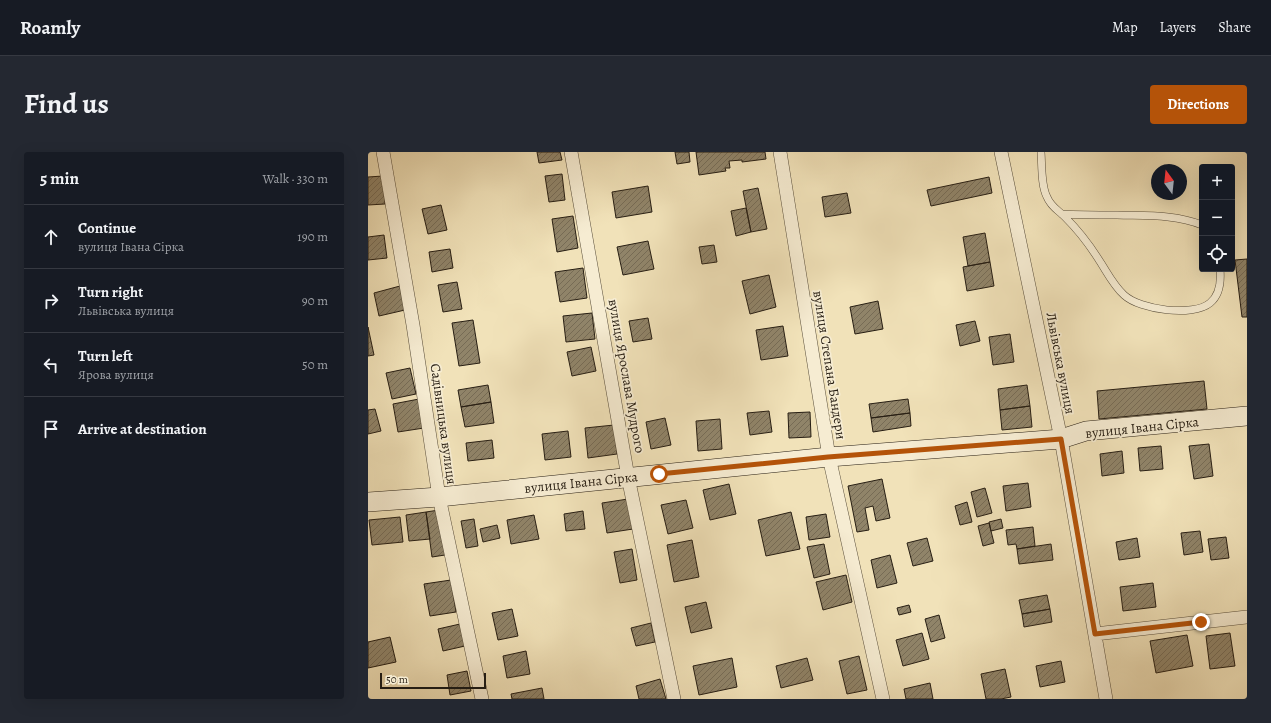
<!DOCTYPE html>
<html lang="en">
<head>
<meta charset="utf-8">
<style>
	body { margin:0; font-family:Alegreya,serif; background:#242831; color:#f1f3f6 }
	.controls { position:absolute; right:12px; top:12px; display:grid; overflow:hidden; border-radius:4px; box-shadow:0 4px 16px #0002 }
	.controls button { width:36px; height:36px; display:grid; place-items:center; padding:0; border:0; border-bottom:1px solid #363941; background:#171b24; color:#f1f3f6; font:20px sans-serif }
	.compass { position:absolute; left:783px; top:12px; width:36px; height:36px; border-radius:50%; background:#171b24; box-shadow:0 4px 16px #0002; rotate:345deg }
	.scale { position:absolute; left:12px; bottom:10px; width:106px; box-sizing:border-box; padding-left:4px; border:2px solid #271e13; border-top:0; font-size:11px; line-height:14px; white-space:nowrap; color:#271e13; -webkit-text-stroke:3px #f6ecd2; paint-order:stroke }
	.stop { position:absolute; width:12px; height:12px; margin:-9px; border:3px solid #b45309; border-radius:50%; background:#fff }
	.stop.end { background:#b45309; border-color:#fff; box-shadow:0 1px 4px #0008 }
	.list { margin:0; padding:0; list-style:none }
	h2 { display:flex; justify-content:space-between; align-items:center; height:52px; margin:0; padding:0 16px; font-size:17px }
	h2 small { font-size:13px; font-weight:400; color:#9ea1a6 }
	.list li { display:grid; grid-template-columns:26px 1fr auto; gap:12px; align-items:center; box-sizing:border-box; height:64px; padding:0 16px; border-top:1px solid #363941 }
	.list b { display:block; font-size:15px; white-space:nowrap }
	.list p { margin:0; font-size:13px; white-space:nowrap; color:#9ea1a6 }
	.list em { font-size:13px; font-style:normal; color:#9ea1a6 }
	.icon { flex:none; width:22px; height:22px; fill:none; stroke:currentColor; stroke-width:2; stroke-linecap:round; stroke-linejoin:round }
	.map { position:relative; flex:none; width:879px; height:547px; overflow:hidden; border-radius:4px }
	header { display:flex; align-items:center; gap:24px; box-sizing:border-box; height:56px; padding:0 20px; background:#171b24; border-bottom:1px solid #363941 }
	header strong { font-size:19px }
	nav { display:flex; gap:22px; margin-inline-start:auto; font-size:14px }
	.intro { display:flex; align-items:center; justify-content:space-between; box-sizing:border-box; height:96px; padding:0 24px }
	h1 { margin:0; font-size:28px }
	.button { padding:10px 18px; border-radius:4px; background:#b45309; color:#fff; font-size:14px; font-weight:700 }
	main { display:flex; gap:24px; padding:0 24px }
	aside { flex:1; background:#171b24; border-radius:4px; box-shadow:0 4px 16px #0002 }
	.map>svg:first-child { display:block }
	.building { fill:url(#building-hatch); stroke:#271e13 }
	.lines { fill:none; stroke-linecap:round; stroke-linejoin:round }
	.lane-casing { stroke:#5a4f3c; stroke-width:8 }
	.street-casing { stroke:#5a4f3c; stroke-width:14 }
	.secondary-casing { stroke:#271e13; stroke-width:20 }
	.lane { stroke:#f6ecd2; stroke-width:7 }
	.street { stroke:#f6ecd2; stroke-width:13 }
	.secondary { stroke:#f6ecd2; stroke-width:19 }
	.route { stroke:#b45309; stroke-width:5 }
	.labels { text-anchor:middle; stroke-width:3.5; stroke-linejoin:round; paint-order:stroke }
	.street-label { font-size:14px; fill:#271e13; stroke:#f6ecd2 }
</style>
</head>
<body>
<header>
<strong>Roamly</strong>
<nav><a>Map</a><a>Layers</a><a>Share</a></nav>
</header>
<div class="intro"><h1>Find us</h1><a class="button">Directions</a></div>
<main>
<aside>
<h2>5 min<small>Walk · 330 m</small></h2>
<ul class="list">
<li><svg class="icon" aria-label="ahead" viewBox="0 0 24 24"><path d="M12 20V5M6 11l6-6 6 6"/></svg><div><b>Continue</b><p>вулиця Івана Сірка</p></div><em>190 m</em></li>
<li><svg class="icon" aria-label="right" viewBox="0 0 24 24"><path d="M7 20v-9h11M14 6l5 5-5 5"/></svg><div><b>Turn right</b><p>Львівська вулиця</p></div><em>90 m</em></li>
<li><svg class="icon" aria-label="left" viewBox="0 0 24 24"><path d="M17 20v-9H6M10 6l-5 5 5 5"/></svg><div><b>Turn left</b><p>Ярова вулиця</p></div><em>50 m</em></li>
<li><svg class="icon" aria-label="arrive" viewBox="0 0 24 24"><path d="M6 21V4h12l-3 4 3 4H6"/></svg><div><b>Arrive at destination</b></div></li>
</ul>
</aside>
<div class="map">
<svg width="879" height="547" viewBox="0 0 879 547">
	<defs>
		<pattern id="building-hatch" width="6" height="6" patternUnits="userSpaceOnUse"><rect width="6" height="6" fill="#908469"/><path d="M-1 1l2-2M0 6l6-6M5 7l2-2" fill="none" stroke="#766b55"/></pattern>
	</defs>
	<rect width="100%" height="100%" fill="#f1e2b9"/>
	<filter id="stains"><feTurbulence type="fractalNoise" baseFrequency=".005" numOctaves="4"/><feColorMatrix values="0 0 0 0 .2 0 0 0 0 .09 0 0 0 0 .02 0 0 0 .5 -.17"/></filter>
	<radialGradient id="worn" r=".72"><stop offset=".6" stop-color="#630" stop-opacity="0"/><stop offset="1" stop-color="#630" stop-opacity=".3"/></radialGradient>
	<path class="building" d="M169 0H192L194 8 171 11Z
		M307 0H321L322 10 309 12Z
		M328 0H397L398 7 374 10V8L361 9 362 16H357L358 19 331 23Z
		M194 22 197 48 181 50 177 24Z
		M15 24 17 52 0 53V25Z
		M621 25 624 41 563 54 559 38Z
		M280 34 284 60 248 66 244 40Z
		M390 36 399 77 383 80 375 39Z
		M479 41 483 61 457 65 454 45Z
		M73 53 79 78 60 82 54 57Z
		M378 56 383 80 368 84 363 59Z
		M205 64 210 96 189 100 184 67Z
		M617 81 622 110 600 114 595 85Z
		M16 83 19 106 0 108V85Z
		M280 89 286 117 255 123 249 95Z
		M346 93 349 110 334 112 331 95Z
		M82 97 85 116 64 120 61 100Z
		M879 107V165H874L867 108Z
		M622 110 626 134 599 139 595 115Z
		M215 116 219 146 192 150 187 120Z
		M401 123 408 155 382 162 374 129Z
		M89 130 94 157 75 160 70 133Z
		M32 134 37 158 11 164 6 141Z
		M510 149 515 177 487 182 482 155Z
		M224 161 227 187 198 190 195 164Z
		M280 166 284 187 265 190 261 169Z
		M105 168 112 211 91 214 84 171Z
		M607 169 612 189 592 194 588 173Z
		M415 174 420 204 393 208 388 178Z
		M0 175 6 203 0 204Z
		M642 182 646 210 625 213 621 185Z
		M223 195 228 219 204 224 199 200Z
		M42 216 48 242 24 247 18 221Z
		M836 229 839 257 731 267 729 239Z
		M120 233 123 250 93 255 90 238Z
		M659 233 662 254 632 258 630 237Z
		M51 247 56 276 30 280 25 252Z
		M540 247 542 261 503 266 501 252Z
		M123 250 126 271 97 275 93 255Z
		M662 254 664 275 634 278 632 258Z
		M7 257 13 279 0 282V258Z
		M401 259 404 280 382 283 379 261Z
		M442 260 443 285 421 286 420 261Z
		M542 261 543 274 505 280 503 266Z
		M297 266 303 293 283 297 278 270Z
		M352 267 354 297 330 299 328 269Z
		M246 273 249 302 220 306 217 276Z
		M200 279 203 305 177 308 174 282Z
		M124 288 126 306 100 309 98 291Z
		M841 292 845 324 826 327 821 294Z
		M793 294 795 317 772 319 770 296Z
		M754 299 756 321 734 324 732 302Z
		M514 327 522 366 508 369 505 354 497 356 501 378 489 380 480 334Z
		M660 331 663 355 638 359 635 334Z
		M361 332 368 362 342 368 335 338Z
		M617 336 624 361 609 365 603 340Z
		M260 347 265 377 239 381 234 351Z
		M318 348 325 376 300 382 293 353Z
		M599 350 604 370 592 373 587 354Z
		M71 358 77 403 64 405 58 360Z
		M215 359 217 377 198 379 196 362Z
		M58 360 62 387 41 389 38 363Z
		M423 360 432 397 398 404 390 368Z
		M458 362 462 385 441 388 438 365Z
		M166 363 171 387 143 392 139 368Z
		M32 365 35 390 4 393 1 368Z
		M106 367 110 394 98 396 93 369Z
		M633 367 635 376 623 379 621 370Z
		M621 371 626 391 615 394 610 374Z
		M129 373 132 386 115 390 112 377Z
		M665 375 667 394 649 397 648 392 640 393 638 378Z
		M832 379 835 400 816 403 813 381Z
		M858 385 861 406 843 408 840 387Z
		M559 386 565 409 545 414 539 391Z
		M769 386 772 405 751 408 748 390Z
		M324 388 331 425 306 430 299 393Z
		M456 392 462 422 446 426 439 395Z
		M683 392 685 408 651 412 649 397Z
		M264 397 269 428 252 431 246 400Z
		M522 403 529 431 509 436 503 408Z
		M478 423 484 450 455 458 448 430Z
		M83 428 88 460 62 464 56 432Z
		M785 431 788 455 755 459 752 435Z
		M679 443 682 457 654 462 651 448Z
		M338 450 344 476 323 481 317 455Z
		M541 453 543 460 531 463 529 456Z
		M144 457 150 484 130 488 124 461Z
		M682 457 684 470 656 475 654 462Z
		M571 463 577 486 563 490 557 467Z
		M283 471 287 490 268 494 263 476Z
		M92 472 97 494 75 499 70 477Z
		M554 481 561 507 535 514 528 488Z
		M862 481 867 514 842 517 838 484Z
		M819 483 825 514 788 521 782 489Z
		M22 485 28 510 0 516V490Z
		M158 499 162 522 139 526 135 504Z
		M491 504 499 538 479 542 471 509Z
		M364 506 369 535 331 543 325 514Z
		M439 506 445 528 413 536 408 514Z
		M693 509 697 530 672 535 668 514Z
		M637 517 643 545 633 547H618L613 522Z
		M99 519 103 539 82 543 79 523Z
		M292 527 298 547H271L268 534Z
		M562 531 565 547H538L536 537Z
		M174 536 176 547H144L143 542Z"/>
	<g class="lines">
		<defs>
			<path id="lane" d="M673 0C674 13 673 34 679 45 683 55 690 58 697 65 710 78 721 92 731 108 739 120 745 133 756 143 772 158 825 165 842 151 852 143 853 128 852 117
				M694 62C712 63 731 63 749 63 777 64 807 62 834 73"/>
			<path id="street" d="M15 0 45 173 71 345 114 547
				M203 0 260 325 306 547
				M412 0 461 305 515 547
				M633 0 693 287 738 547
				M727 482 879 465"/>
			<path id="secondary" d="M0 350 71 345 461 305 693 287 718 279 879 264"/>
		</defs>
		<use href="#lane" class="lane-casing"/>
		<use href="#street" class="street-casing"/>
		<use href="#secondary" class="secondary-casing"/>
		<use href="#lane" class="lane"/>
		<use href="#street" class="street"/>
		<use href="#secondary" class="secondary"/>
	</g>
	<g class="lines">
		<path class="route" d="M291 322 460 305 693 287 727 482 833 470"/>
	</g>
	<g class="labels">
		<g class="street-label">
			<text transform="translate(693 211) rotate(79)" y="5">Львівська вулиця</text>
			<text transform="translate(462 213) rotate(81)" y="5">вулиця Степана Бандери</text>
			<text transform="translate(259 224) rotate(80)" y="5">вулиця Ярослава Мудрого</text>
			<text transform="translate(76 272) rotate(82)" y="5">Садівницька вулиця</text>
			<text transform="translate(774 275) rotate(-6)" y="5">вулиця Івана Сірка</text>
			<text transform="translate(213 330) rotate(-6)" y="5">вулиця Івана Сірка</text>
		</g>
	</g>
	<rect width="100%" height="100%" filter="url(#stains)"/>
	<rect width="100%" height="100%" fill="url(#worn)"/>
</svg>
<div class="controls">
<button>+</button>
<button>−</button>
<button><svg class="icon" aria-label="locate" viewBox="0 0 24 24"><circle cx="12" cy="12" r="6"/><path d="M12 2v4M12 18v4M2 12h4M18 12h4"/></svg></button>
</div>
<svg class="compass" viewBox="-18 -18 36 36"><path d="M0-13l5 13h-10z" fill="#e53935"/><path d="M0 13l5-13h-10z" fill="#9ea1a6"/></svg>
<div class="scale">50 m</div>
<div class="stop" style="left:291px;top:322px"></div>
<div class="stop end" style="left:833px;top:470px"></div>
</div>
</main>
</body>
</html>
